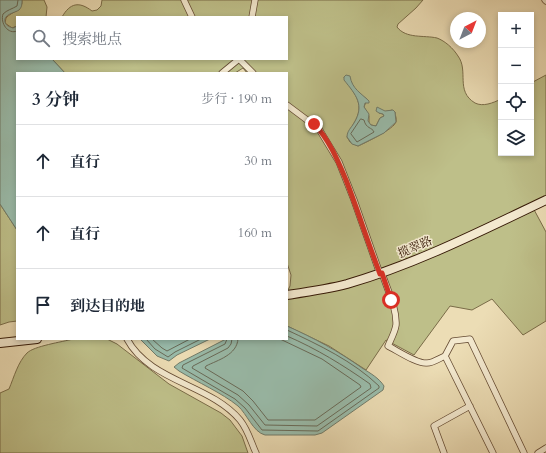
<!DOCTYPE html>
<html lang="zh">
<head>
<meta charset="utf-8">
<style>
	body { margin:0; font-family:Cardo,"Noto Serif SC",serif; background:#f2f2f3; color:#1f2937 }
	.controls { position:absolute; right:12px; top:12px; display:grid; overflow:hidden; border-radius:0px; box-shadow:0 2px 6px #0003 }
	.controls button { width:36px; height:36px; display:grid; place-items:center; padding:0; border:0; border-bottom:1px solid #e0e1e3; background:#fff; color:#1f2937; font:20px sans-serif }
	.compass { position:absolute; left:450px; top:12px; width:36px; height:36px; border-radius:50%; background:#fff; box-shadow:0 2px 6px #0003; rotate:42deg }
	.stop { position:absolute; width:12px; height:12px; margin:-9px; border:3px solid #d93025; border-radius:50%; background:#fff }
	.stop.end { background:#d93025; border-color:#fff; box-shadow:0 1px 4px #0008 }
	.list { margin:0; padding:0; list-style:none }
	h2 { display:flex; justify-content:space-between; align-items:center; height:52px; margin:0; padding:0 16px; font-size:17px }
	h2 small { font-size:13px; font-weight:400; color:#747a83 }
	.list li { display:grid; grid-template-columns:26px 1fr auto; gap:12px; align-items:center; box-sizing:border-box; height:72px; padding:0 16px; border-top:1px solid #e0e1e3 }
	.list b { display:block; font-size:15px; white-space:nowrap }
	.list em { font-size:13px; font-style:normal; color:#747a83 }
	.icon { flex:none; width:22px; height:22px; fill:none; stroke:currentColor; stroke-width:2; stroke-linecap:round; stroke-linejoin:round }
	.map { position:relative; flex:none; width:546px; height:453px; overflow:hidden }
	.search { position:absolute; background:#fff; box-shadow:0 2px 6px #0003; left:16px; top:16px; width:272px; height:44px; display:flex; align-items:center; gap:10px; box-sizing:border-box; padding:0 14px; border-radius:0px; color:#747a83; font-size:15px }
	.panel { position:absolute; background:#fff; box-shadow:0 2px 6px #0003; left:16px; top:72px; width:272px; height:268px; border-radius:0px }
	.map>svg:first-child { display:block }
	.green { fill:#bebf89; stroke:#7a6c48; fill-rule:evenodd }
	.water { fill:#99bcab; stroke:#717b69 }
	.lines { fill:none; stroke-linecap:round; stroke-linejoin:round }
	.shore { stroke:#686a58; stroke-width:1 }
	.street-casing { stroke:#644a32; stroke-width:7 }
	.secondary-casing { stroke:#361906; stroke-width:10 }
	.street { stroke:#f3e9cf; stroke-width:5.5 }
	.secondary { stroke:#f3e9cf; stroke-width:8 }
	.route { stroke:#d93025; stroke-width:5 }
	.labels { text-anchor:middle; stroke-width:3; stroke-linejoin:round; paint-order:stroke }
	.street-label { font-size:12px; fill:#361906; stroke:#f3e9cf }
</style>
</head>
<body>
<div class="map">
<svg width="546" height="453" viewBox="0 0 546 453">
	<rect width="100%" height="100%" fill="#ecddb5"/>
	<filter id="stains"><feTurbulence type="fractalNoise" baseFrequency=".005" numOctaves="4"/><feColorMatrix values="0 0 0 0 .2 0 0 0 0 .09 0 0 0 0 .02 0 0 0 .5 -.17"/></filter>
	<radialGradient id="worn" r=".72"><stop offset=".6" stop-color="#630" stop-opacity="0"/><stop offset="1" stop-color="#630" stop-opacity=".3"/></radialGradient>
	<path class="green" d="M22 0H44L47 7 46 17H17V26L12 28 5 23 6 18C12 11 23 11 22 0Z
		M102 0H423L416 8 398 24 397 27C406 39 424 35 437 38 445 41 453 48 458 56 469 71 455 91 475 103 483 107 493 103 501 99V153H531V83L546 75V196L531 204 546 232V321L523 335 492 299 472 310 450 306 414 355 386 340 366 370 329 346 287 326V292L290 286 291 275 287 263V73H247L243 68 235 73H65L52 59H287V17H62C70 3 79 1 92 11L97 10 101 6ZM344 77 350 78C351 88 359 94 367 99L364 107 369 116V123L371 125 376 126 380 118 384 116 383 114 379 113C383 111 387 112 392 110L395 112C395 115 397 119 396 122 394 129 365 143 358 146L350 142 347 137C349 131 351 128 354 123 365 105 356 95 345 80Z
		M0 204 17 230V321L9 322 0 325Z
		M73 339H107L117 344 169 384 221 413 230 420 242 436 248 453H0V393L9 389C14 377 18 362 27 353 34 346 62 342 73 339Z"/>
	<path class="water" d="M0 0H22C22 4 22 7 19 10 15 13 3 14 5 22 6 26 10 27 13 28L17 26V59H52L65 73H17V230L0 204Z
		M346 75 350 76C352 89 361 93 369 101V103H365L364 107 369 114 368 121 371 125 376 126 380 118 384 116 383 114 379 113 376 111 377 107 385 111 393 110 395 112 396 122 384 133 358 146 352 144 347 137C347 131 351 128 354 123 365 105 356 95 344 80V77Z
		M287 326C314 338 338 351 362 368 370 373 379 378 384 386L383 390 322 433 315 435H265C253 432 247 414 238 406 222 393 197 382 179 371L174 367 179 363 226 339H287Z
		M140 339H210L177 355 169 361 157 356Z"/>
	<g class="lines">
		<path class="shore" d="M17 31C8 35 0 23 3 14 7 10 12 9 17 6L18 0
			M361 119 364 120C366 129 372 127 374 132L357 142 351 134Z
			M146 339 155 349 168 357 175 352 201 339
			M152 339 162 348 167 351 190 339
			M227 339 225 344 183 365 182 368 235 399 245 408 262 430 318 431 379 388V386C353 361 319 345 287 330
			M232 339 231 344 228 348 193 366 192 368 238 395 249 405 265 425 317 426 371 388 370 384C343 365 317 349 287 336
			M238 339C237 355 218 360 206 366L205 368 243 391 253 401 268 420H315L361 387 360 385 322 359 280 339"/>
		<defs>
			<path id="street" d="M184 0 192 17
				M545 0 546 1
				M252 17 255 0
				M239 59 253 73
				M222 73 239 59
				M287 105 319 129 339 162 354 200 380 274
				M382 273C387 289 397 308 396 325 395 332 391 339 388 346 398 351 417 364 427 363 433 363 440 358 445 356L493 453
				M127 339C150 382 210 384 240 420 248 430 251 442 256 453
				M445 356 453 341 470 339 524 453
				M444 453 434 426 470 406
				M538 453 546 448"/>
			<path id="secondary" d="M287 295C307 292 328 289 347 284 416 264 481 231 546 200
				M0 343 37 339"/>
		</defs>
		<use href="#street" class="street-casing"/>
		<use href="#secondary" class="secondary-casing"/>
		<use href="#street" class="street"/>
		<use href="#secondary" class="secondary"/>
	</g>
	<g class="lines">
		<path class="route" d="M314 124C329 139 338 161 346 180 358 211 368 243 380 274L382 273 391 300"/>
	</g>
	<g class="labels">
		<g class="street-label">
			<text transform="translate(415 247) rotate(-23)" y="4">揽翠路</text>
		</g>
	</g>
	<rect width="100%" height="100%" filter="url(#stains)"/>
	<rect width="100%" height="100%" fill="url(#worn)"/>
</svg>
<div class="controls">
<button>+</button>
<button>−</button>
<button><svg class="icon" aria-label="locate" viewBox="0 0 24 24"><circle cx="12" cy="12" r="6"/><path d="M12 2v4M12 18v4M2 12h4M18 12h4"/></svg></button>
<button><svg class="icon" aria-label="layers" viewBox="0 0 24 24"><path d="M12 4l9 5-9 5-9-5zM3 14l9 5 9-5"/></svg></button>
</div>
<svg class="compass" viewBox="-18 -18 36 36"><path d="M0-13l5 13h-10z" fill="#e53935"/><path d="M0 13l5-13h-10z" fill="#747a83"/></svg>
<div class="stop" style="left:391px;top:300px"></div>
<div class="stop end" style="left:314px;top:124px"></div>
<div class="search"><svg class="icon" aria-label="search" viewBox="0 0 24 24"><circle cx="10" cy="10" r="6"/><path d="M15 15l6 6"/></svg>搜索地点</div>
<section class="panel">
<h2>3 分钟<small>步行 · 190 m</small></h2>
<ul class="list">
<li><svg class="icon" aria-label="ahead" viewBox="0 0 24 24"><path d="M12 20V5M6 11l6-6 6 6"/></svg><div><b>直行</b></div><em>30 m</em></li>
<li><svg class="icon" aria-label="ahead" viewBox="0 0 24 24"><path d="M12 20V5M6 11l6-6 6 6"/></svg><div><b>直行</b></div><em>160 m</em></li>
<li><svg class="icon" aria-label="arrive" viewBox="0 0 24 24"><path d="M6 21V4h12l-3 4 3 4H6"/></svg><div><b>到达目的地</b></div></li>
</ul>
</section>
</div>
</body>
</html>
